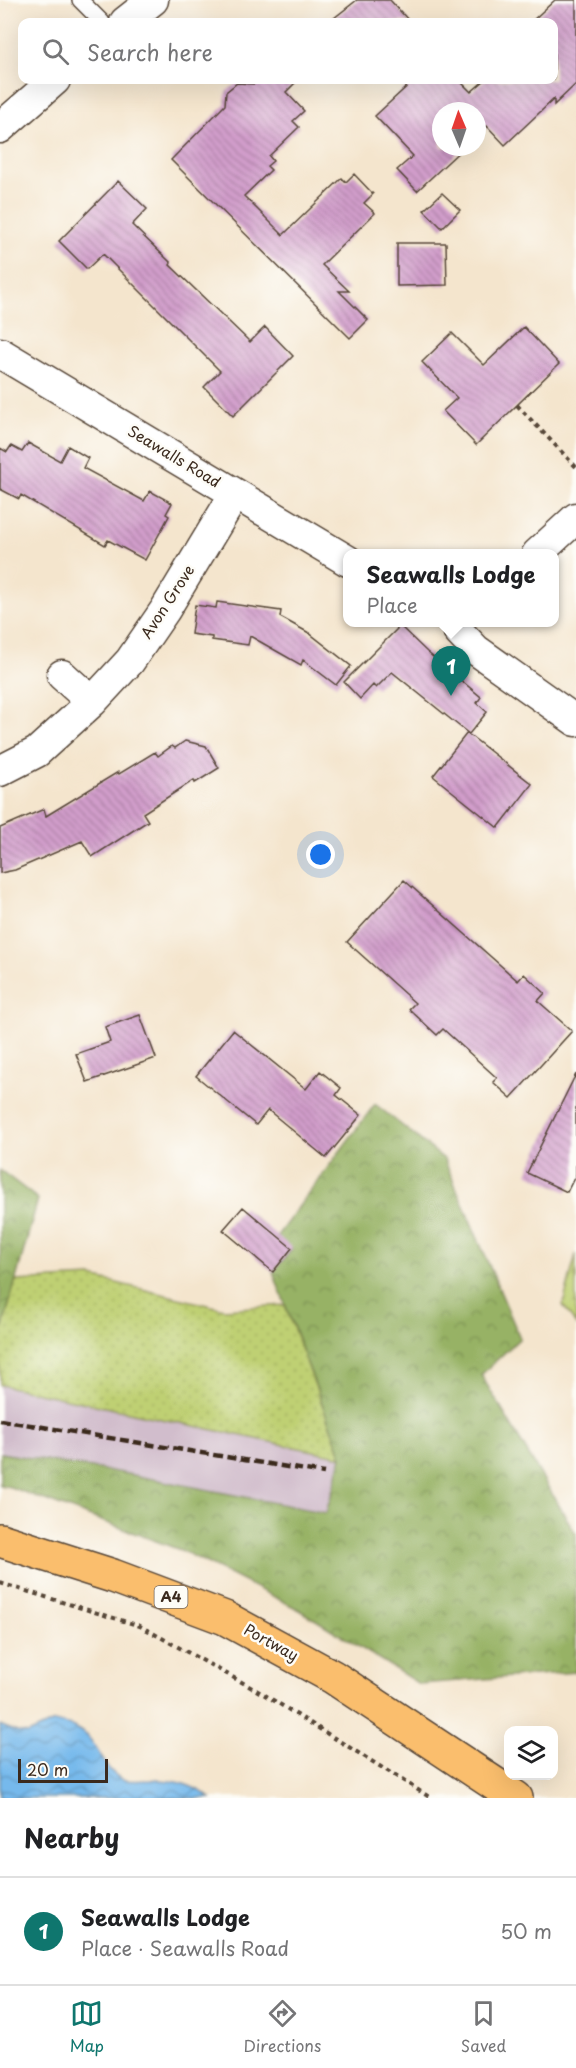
<!DOCTYPE html>
<html lang="en">
<head>
<meta charset="utf-8">
<style>
	body { margin:0; font-family:"Playpen Sans",sans-serif; background:#f2f2f2; color:#202124 }
	.controls { position:absolute; right:18px; bottom:18px; display:grid; overflow:hidden; border-radius:12px; box-shadow:0 6px 24px #0002 }
	.controls button { width:54px; height:54px; display:grid; place-items:center; padding:0; border:0; border-bottom:2px solid #e0e0e0; background:#fff; color:#202124; font:30px sans-serif }
	.compass { position:absolute; left:432px; top:102px; width:54px; height:54px; border-radius:50%; background:#fff; box-shadow:0 6px 24px #0002; rotate:358deg }
	.scale { position:absolute; left:18px; bottom:15px; width:90px; box-sizing:border-box; padding-left:6px; border:3px solid #3b2a1e; border-top:0; font-size:16px; line-height:21px; white-space:nowrap; color:#3b2a1e; -webkit-text-stroke:4px #fdfcf7; paint-order:stroke }
	.you { position:absolute; left:321px; top:855px; width:21px; height:21px; margin:-15px; border:4px solid #fff; border-radius:50%; background:#1a73e8; box-shadow:0 0 0 9px #1a73e833 }
	.badge { display:grid; place-items:center; width:39px; height:39px; border-radius:50%; background:#0f766e; color:#fff; font-size:20px; font-weight:700 }
	.pin { position:absolute; translate:-50% -50px; filter:drop-shadow(0 2px 3px #0008) }
	.pin::after { content:''; position:absolute; top:32px; width:21px; height:18px; background:inherit; clip-path:polygon(0 0,100% 0,50% 100%) }
	.popup { position:absolute; left:343px; top:549px; width:216px; height:78px; box-sizing:border-box; display:grid; place-content:center; border-radius:12px; background:#fff; filter:drop-shadow(0 2px 4px #0005); font-size:20px; white-space:nowrap; color:#757577 }
	.popup b { font-size:22px; color:#202124 }
	.popup::after { content:''; position:absolute; left:50%; top:100%; margin-left:-12px; border:12px solid transparent; border-top-color:#fff }
	.list { margin:0; padding:0; list-style:none }
	h2 { display:flex; justify-content:space-between; align-items:center; height:78px; margin:0; padding:0 24px; font-size:26px }
	h2 small { font-size:20px; font-weight:400; color:#757577 }
	.list li { display:grid; grid-template-columns:39px 1fr auto; gap:18px; align-items:center; box-sizing:border-box; height:108px; padding:0 24px; border-top:2px solid #e0e0e0 }
	.list b { display:block; font-size:22px; white-space:nowrap }
	.list p { margin:0; font-size:20px; white-space:nowrap; color:#757577 }
	.list em { font-size:20px; font-style:normal; color:#757577 }
	.icon { flex:none; width:33px; height:33px; fill:none; stroke:currentColor; stroke-width:2; stroke-linecap:round; stroke-linejoin:round }
	.map { position:relative; flex:none; width:576px; height:1798px; overflow:hidden }
	.search { position:absolute; background:#fff; box-shadow:0 6px 24px #0002; left:18px; right:18px; top:18px; height:66px; display:flex; align-items:center; gap:15px; box-sizing:border-box; padding:0 21px; border-radius:12px; color:#757577; font-size:22px }
	.sheet { height:186px; background:#fff }
	nav { display:flex; justify-content:space-around; align-items:center; box-sizing:border-box; height:84px; border-top:2px solid #e0e0e0; background:#fff; font-size:16px; color:#757577 }
	nav a { display:grid; justify-items:center; gap:3px }
	nav .on { color:#0f766e }
	.map>svg:first-child { display:block }
	.industrial { fill:#d1bdcc }
	.grass { fill:url(#grass-dots); stroke:#7d7d48; stroke-width:1.5 }
	.forest { fill:url(#forest-crowns); stroke:#696e42; stroke-width:1.5 }
	.park { fill:url(#park-crowns); stroke:#7d7d48; stroke-width:1.5 }
	.water { fill:url(#water-waves); stroke:#587285; stroke-width:1.5 }
	.building { fill:url(#building-back-hatch) }
	.lines { fill:none; stroke-linecap:round; stroke-linejoin:round }
	.service-casing { stroke:#574638; stroke-width:18 }
	.minor-casing { stroke:#574638; stroke-width:33 }
	.trunk-casing { stroke:#574638; stroke-width:36 }
	.path { stroke:#574638; stroke-width:4; stroke-dasharray:4.5 4.5; stroke-linecap:butt }
	.service { stroke:#fff; stroke-width:15 }
	.minor { stroke:#fff; stroke-width:30 }
	.trunk { stroke:#fabe6d; stroke-width:33 }
	.rail { stroke:#3b2a1e; stroke-width:4.5; stroke-dasharray:9 4.5; stroke-linecap:butt }
	.labels { text-anchor:middle; stroke-width:5; stroke-linejoin:round; paint-order:stroke }
	.shield { fill:#fdfcf7; stroke:#75695f; stroke-width:1.5 }
	.shield-label { font-size:14px; font-weight:bold; fill:#3b2a1e }
	.street-label { font-size:15px; fill:#3b2a1e; stroke:#fdfcf7 }
</style>
</head>
<body>
<div class="map">
<svg width="576" height="1798" viewBox="0 0 576 1798">
	<defs>
		<pattern id="grass-dots" width="8" height="8" patternUnits="userSpaceOnUse" patternTransform="scale(1.5)"><rect width="8" height="8" fill="#bfd073"/><path d="M2 2h.1M6 6h.1" fill="none" stroke="#a5b363" stroke-width="1.8" stroke-linecap="round"/></pattern>
		<pattern id="forest-crowns" width="20" height="18" patternUnits="userSpaceOnUse" patternTransform="scale(1.5)"><rect width="20" height="18" fill="#97b265"/><path d="M2 6a3 3 0 1 1 6 0M12 15a3 3 0 1 1 6 0" fill="none" stroke="#7c9153"/></pattern>
		<pattern id="park-crowns" width="20" height="18" patternUnits="userSpaceOnUse" patternTransform="scale(1.5)"><rect width="20" height="18" fill="#bfd073"/><path d="M2 6a3 3 0 1 1 6 0M12 15a3 3 0 1 1 6 0" fill="none" stroke="#a5b363"/></pattern>
		<pattern id="water-waves" width="16" height="10" patternUnits="userSpaceOnUse" patternTransform="scale(1.5)"><rect width="16" height="10" fill="#76b9ec"/><path d="M0 5q4-4 8 0t8 0" fill="none" stroke="#6297bf"/></pattern>
		<pattern id="building-back-hatch" width="6" height="6" patternUnits="userSpaceOnUse" patternTransform="scale(1.5)"><rect width="6" height="6" fill="#d19dcb"/><path d="M-1 5l2 2M0 0l6 6M5-1l2 2" fill="none" stroke="#ab80a4"/></pattern>
	</defs>
	<rect width="100%" height="100%" fill="#fdfcf7"/>
	<filter id="ink" filterUnits="userSpaceOnUse"><feTurbulence type="fractalNoise" baseFrequency=".0167" numOctaves="2"/><feDisplacementMap in="SourceGraphic" scale="12" xChannelSelector="R" yChannelSelector="G"/><feConvolveMatrix kernelMatrix="1 2 1 2 8 2 1 2 1" color-interpolation-filters="sRGB"/></filter>
	<filter id="wash" filterUnits="userSpaceOnUse"><feTurbulence type="fractalNoise" baseFrequency=".008" numOctaves="4" result="noise"/><feDisplacementMap in="SourceGraphic" scale="24" xChannelSelector="R" yChannelSelector="G"/><feGaussianBlur stdDeviation="1.35" result="paint"/><feColorMatrix in="noise" values="0 0 0 0 0 0 0 0 0 0 0 0 0 0 0 0 0 1.4 0 .05"/><feComposite in="paint" operator="in"/></filter>
	<g filter="url(#wash)">
		<rect width="100%" height="100%" fill="#f4e5cd"/>
		<path class="industrial" d="M0 1385 342 1457 326 1513 122 1473 0 1453Z"/>
		<path class="grass" d="M92 1277 224 1309 285 1305 342 1457 0 1385V1337L15 1281Z"/>
		<path class="forest" d="M375 1104 444 1159 520 1338 481 1375 576 1534V1672L419 1684 300 1610 183 1551 10 1487 0 1485V1453L122 1473 326 1513 342 1457 273 1272 292 1249 277 1236Z
			M0 1170 38 1199 0 1337Z"/>
		<path class="park" d="M576 1254V1325L563 1305Z"/>
		<path class="water" d="M54 1722C64 1724 76 1726 84 1733 100 1746 102 1770 122 1779 131 1782 141 1780 150 1780 172 1779 193 1784 211 1798H0V1725L17 1732 28 1734Z"/>
		<g id="blocks">
			<path class="building" d="M357 0H390L410 22H329Z
				M555 0H576V84L554 105V99L505 145 487 126 477 135V111H441V147H464L417 191 397 170 413 156 375 116 414 80H459L471 92 485 80H554V22H531Z
				M259 80H298L286 92 304 111 293 121 299 127 269 156 273 161 267 166 271 170 244 196 283 235 342 178 346 182 354 174 373 194 364 203 375 213 322 265 349 291H339L368 320 350 338 171 160 225 105 226 92 237 83 254 84Z
				M118 181 147 209 132 225 171 263 170 265 250 342 265 327 293 356 233 416 204 387 220 371 103 254 87 269 59 241Z
				M442 193 460 210 442 228 424 210Z
				M397 243H446L447 285 397 286Z
				M524 327 559 364 476 445 443 411 457 398 422 362 452 333 484 365Z
				M28 443 60 461 68 446 88 458 83 468 144 501 150 491 172 503 166 514 169 516 145 560 108 540 105 545 21 495 19 499 0 489V448L7 452 11 446 22 452Z
				M217 602 281 611 280 617 309 633 351 666 336 685 303 660 301 665 250 636 248 645 212 640V637L191 634 195 605 216 608Z
				M400 626 427 652 481 697 477 703 487 712 469 734 392 672 376 688 373 685 360 699 344 682Z
				M467 733 532 784 498 828 433 776Z
				M185 741 206 746 219 768 195 783 194 780 143 813 148 821 92 857 82 841 15 870 0 873V828L44 809 46 816 118 772 119 774 155 752 158 756 172 746 175 748Z
				M404 880 518 981 524 974 545 993 538 1001 572 1031 511 1098 493 1082 497 1078 443 1029 437 1035 409 1009 415 1003 347 942Z
				M140 1015 156 1058 87 1082 76 1054 110 1042 105 1027Z
				M233 1030 306 1089 320 1071 341 1088 336 1095 361 1115 326 1158 268 1110 256 1125 196 1076Z
				M576 1074V1174L567 1192 527 1173Z
				M243 1207 292 1248 273 1272 223 1230Z"/>
		</g>
	</g>
	<g filter="url(#ink)">
		<use href="#blocks" fill-opacity="0" stroke="#574638" stroke-width="1.5"/>
		<g class="lines">
			<defs>
				<path id="service" d="M80 0 102 22"/>
				<path id="minor" d="M125 22 153 0
					M0 128 55 80
					M0 353 348 561
					M537 554 576 518
					M458 622 459 632 476 650 576 721
					M62 675 92 702
					M0 771 37 752 92 702 130 661 165 610 235 494"/>
				<path id="trunk" d="M0 1540 113 1576 225 1618 333 1677 516 1798"/>
			</defs>
			<use href="#service" class="service-casing"/>
			<use href="#minor" class="minor-casing"/>
			<use href="#trunk" class="trunk-casing"/>
			<path class="path" d="M517 405 576 467
				M0 1583 140 1626 265 1695 431 1798"/>
			<use href="#service" class="service"/>
			<use href="#minor" class="minor"/>
			<use href="#trunk" class="trunk"/>
			<path class="rail" d="M0 1420 324 1473"/>
		</g>
	</g>
	<g class="labels">
		<rect class="shield" x="154.5" y="1586" width="33" height="22" rx="4.5"/>
		<g class="shield-label">
			<text x="171" y="1602">A4</text>
		</g>
		<g class="street-label">
			<text transform="translate(174 457) rotate(31)" y="5">Seawalls Road</text>
			<text transform="translate(168 602) rotate(-57)" y="5">Avon Grove</text>
			<text transform="translate(271 1643) rotate(29)" y="5">Portway</text>
		</g>
	</g>
</svg>
<div class="controls">
<button><svg class="icon" aria-label="layers" viewBox="0 0 24 24"><path d="M12 4l9 5-9 5-9-5zM3 14l9 5 9-5"/></svg></button>
</div>
<svg class="compass" viewBox="-18 -18 36 36"><path d="M0-13l5 13h-10z" fill="#e53935"/><path d="M0 13l5-13h-10z" fill="#757577"/></svg>
<div class="scale">20 m</div>
<div class="you"></div>
<div class="pin badge" style="left:451px;top:696px">1</div>
<div class="popup"><b>Seawalls Lodge</b>Place</div>
<div class="search"><svg class="icon" aria-label="search" viewBox="0 0 24 24"><circle cx="10" cy="10" r="6"/><path d="M15 15l6 6"/></svg>Search here</div>
</div>
<section class="sheet">
<h2>Nearby<small></small></h2>
<ul class="list">
<li><span class="badge">1</span><div><b>Seawalls Lodge</b><p>Place · Seawalls Road</p></div><em>50 m</em></li>
</ul>
</section>
<nav>
<a class="on"><svg class="icon" aria-label="map" viewBox="0 0 24 24"><path d="M3 6l6-2 6 2 6-2v14l-6 2-6-2-6 2zM9 4v14M15 6v14"/></svg>Map</a>
<a><svg class="icon" aria-label="directions" viewBox="0 0 24 24"><path d="M12 3l9 9-9 9-9-9zM9 14v-3h6M13 9l2 2-2 2"/></svg>Directions</a>
<a><svg class="icon" aria-label="saved" viewBox="0 0 24 24"><path d="M7 4h10v16l-5-4-5 4z"/></svg>Saved</a>
</nav>
</body>
</html>
